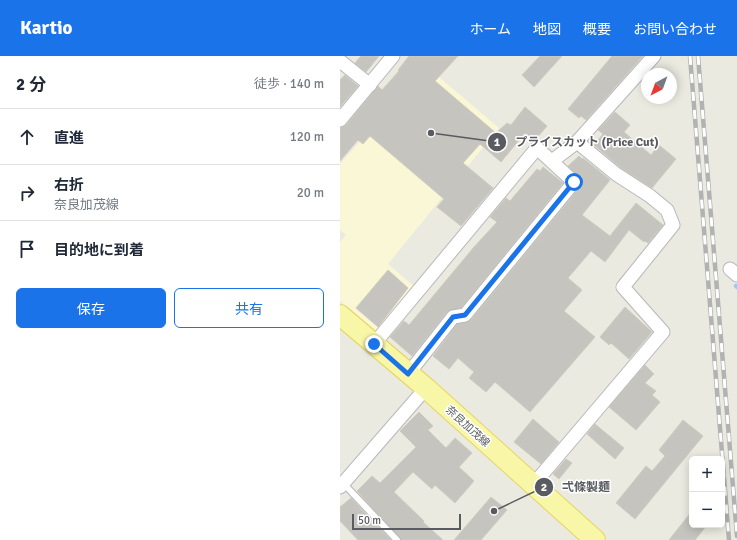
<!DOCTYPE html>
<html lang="ja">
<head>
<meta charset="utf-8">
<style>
	body { margin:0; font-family:Signika,"Noto Sans JP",sans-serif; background:#f6f6f7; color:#1f2937 }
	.controls { position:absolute; right:12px; bottom:12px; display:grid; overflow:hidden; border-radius:6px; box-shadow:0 2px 10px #0003 }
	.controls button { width:36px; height:36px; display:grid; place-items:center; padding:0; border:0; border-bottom:1px solid #e0e1e3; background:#fff; color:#1f2937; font:20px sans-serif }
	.compass { position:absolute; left:301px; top:12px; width:36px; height:36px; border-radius:50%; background:#fff; box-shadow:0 2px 10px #0003; rotate:221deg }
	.scale { position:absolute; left:12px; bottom:10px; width:109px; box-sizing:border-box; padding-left:4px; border:2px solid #595b60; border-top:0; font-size:11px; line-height:14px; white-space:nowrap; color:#595b60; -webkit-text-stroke:3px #fff; paint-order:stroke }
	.stop { position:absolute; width:12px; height:12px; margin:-9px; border:3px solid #1a73e8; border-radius:50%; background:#fff }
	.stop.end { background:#1a73e8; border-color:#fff; box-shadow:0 1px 4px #0008 }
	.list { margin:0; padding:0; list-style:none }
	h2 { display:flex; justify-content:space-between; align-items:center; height:52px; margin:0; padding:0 16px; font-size:17px }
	h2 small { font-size:13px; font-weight:400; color:#747a83 }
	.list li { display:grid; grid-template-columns:26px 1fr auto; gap:12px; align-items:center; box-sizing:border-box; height:56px; padding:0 16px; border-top:1px solid #e0e1e3 }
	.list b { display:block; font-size:15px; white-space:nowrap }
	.list p { margin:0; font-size:13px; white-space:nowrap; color:#747a83 }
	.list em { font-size:13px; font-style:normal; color:#747a83 }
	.actions { display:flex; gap:8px; padding:12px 16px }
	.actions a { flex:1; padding:9px 0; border:1px solid #1a73e8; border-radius:6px; text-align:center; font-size:14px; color:#1a73e8 }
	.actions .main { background:#1a73e8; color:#fff }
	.icon { flex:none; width:22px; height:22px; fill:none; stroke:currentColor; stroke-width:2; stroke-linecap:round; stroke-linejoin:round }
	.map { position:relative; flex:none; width:397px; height:484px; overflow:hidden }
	header { display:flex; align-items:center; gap:24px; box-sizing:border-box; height:56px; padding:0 20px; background:#1a73e8; color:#fff }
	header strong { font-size:19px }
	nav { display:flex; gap:22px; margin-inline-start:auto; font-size:14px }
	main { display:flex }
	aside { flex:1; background:#fff }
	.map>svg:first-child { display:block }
	.commercial { fill:#faf7d6 }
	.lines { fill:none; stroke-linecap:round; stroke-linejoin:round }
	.stream { stroke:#a4c6f7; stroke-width:4.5 }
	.building { fill:#c6c4be; stroke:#cfccbf }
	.service-casing { stroke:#b6b7bc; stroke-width:8 }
	.minor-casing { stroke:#b6b7bc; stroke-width:15 }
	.primary-casing { stroke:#e5d45f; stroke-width:22 }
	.service { stroke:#fff; stroke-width:6 }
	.minor { stroke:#fff; stroke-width:13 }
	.primary { stroke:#f8f7a8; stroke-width:20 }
	.rail-casing { stroke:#b1b2b2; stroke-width:4.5 }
	.rail { stroke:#fff; stroke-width:3; stroke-dasharray:9; stroke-linecap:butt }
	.route { stroke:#1a73e8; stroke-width:5 }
	.labels { text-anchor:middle; stroke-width:3; stroke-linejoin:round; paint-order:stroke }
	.street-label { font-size:11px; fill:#595b60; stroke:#fff }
	.leader { fill:none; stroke:#595b60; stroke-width:1.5 }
	.callout-dot { fill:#595b60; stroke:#fff; stroke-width:1.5 }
	.mark-label { font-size:12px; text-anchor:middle; font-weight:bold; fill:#fff }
	.callout-label { font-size:12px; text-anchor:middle; font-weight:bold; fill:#595b60; stroke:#fff; stroke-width:3; stroke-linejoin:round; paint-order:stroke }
</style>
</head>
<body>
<header>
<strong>Kartio</strong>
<nav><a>ホーム</a><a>地図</a><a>概要</a><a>お問い合わせ</a></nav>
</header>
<main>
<aside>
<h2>2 分<small>徒歩 · 140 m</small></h2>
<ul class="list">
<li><svg class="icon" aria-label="ahead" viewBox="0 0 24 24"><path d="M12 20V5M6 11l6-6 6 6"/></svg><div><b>直進</b></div><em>120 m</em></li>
<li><svg class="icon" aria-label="right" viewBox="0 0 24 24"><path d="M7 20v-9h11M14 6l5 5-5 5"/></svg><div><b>右折</b><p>奈良加茂線</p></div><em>20 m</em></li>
<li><svg class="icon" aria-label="arrive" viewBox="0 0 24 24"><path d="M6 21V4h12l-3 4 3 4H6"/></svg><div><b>目的地に到着</b></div></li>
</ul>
<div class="actions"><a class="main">保存</a><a>共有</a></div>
</aside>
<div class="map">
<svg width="397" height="484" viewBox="0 0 397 484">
	<rect width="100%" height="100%" fill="#ebeae0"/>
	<path class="commercial" d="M86 10 159 72 48 208 76 232 37 277 0 245V186L6 179 0 174V108Z"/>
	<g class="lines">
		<path class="stream" d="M396 230 397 231"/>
	</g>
	<path class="building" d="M21 0H39L26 16 15 7Z
		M69 0H118L95 25 156 77 167 67 171 69 185 51 207 70 195 84 185 77 161 106 140 88 123 107 153 132 121 170 97 151 104 143 30 80 23 88 18 84 0 105V72L6 69 38 30 42 34 59 15 58 14Z
		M200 0H222L194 31 182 19Z
		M272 0H303L246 64 241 60 239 62 228 53Z
		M5 19 18 30 0 51V24Z
		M275 56 290 69 284 76 311 99 319 89 336 103 312 132 281 112 254 89 263 78 258 74Z
		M239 100 242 103 243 102 270 124 242 159 270 180 296 147 323 169 308 187 305 185 304 186 289 174 265 206 251 195 228 222 242 234 224 255 255 281 190 356 155 326 146 336 129 322 134 316 118 302 109 313 93 300 117 268 131 264 240 131 241 123 228 110Z
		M203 111 223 127 121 252 107 256 72 300 50 281 64 265 69 269 134 191 157 166 150 161 166 142 170 145 197 113 200 115Z
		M48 214 68 232 38 271 16 252Z
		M285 251 312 276 289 303 271 287 269 289 260 281Z
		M305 309 314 318 305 327 316 335 312 339 320 346 296 374 269 351Z
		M79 356 93 370 88 374 106 392 115 382 132 397 119 411 134 425 115 447 95 429 92 433 73 416 54 436 84 465 83 466 103 484H61L17 435 32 420 40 427 76 391 60 375Z
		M193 363 219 386 201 408 174 386Z
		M343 364 363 380 295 463 276 447 306 410 312 415 325 400 319 394Z
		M255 368 284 392 275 403 247 378Z
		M226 403 232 407 219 423 213 418Z
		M151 441 167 454 141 484H114Z
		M11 442 51 484H18L0 465V451Z
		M352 455V469H367L355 484H329Z"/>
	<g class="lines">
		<defs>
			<path id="service" d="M3 427 57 484"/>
			<path id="minor" d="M0 5 30 29
				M0 64 53 0
				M212 105 237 86 314 0
				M390 213 397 219
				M34 288 197 92 234 126 125 259 113 261 68 318
				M193 429 323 276 283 231 333 169 327 154 310 140 276 118 237 86
				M0 431 86 332"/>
			<path id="primary" d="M0 259 86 332 255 484"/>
		</defs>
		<use href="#service" class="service-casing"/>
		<use href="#minor" class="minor-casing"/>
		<use href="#primary" class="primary-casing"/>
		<use href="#service" class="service"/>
		<use href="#minor" class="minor"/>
		<use href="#primary" class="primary"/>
		<defs>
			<path id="rail" d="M350 0 389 484
				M358 0 397 480"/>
		</defs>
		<use href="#rail" class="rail-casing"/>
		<use href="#rail" class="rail"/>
	</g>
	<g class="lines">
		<path class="route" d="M34 288 68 318 113 261 125 259 234 126"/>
	</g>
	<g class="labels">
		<g class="street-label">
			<text transform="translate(128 370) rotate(42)" y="4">奈良加茂線</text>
		</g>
	</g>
	<path class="leader" d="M91 77L157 86M154 455L204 431"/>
	<g class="callout-dot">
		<circle cx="91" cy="77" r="4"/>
		<circle cx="154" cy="455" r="4"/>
		<circle cx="157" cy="86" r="10"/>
		<circle cx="204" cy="431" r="10"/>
	</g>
	<g class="mark-label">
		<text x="157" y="90">1</text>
		<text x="204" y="435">2</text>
	</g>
	<g class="callout-label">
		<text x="247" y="90">プライスカット (Price Cut)</text>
		<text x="246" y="435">弌條製麺</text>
	</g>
</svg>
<div class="controls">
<button>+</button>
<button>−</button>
</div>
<svg class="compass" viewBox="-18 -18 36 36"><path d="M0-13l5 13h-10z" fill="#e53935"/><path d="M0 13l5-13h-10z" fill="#747a83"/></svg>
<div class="scale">50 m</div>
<div class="stop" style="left:234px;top:126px"></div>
<div class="stop end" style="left:34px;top:288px"></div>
</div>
</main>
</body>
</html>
